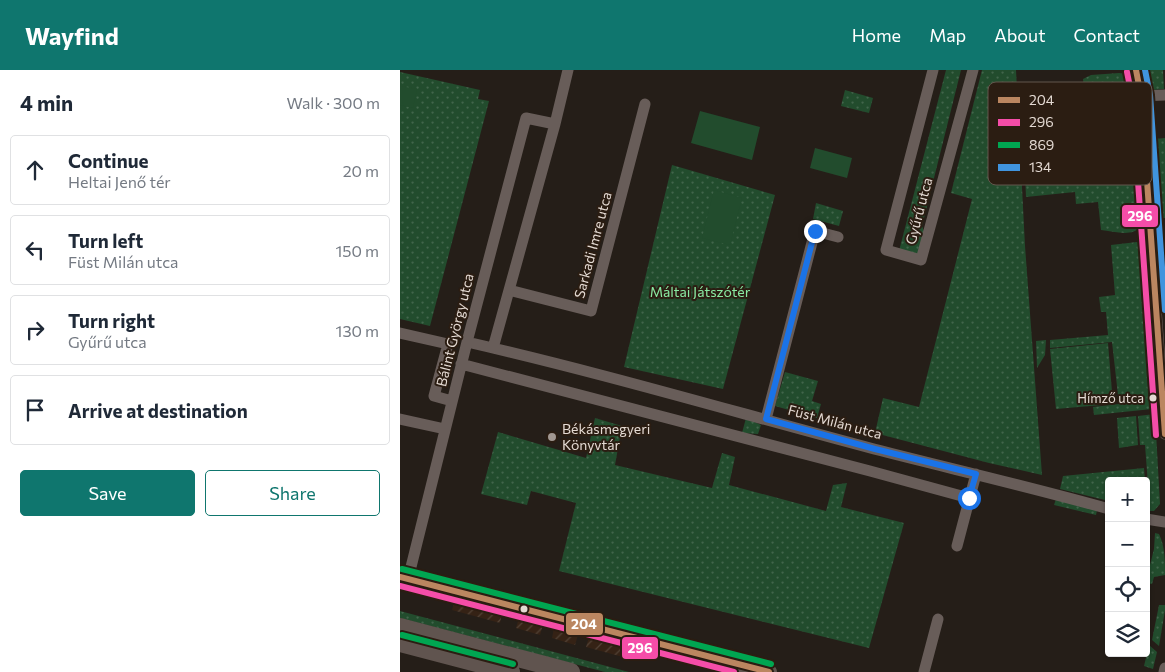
<!DOCTYPE html>
<html lang="en">
<head>
<meta charset="utf-8">
<style>
	body { margin:0; font-family:Commissioner,sans-serif; background:#f2f2f3; color:#1f2937 }
	.controls { position:absolute; right:15px; bottom:15px; display:grid; overflow:hidden; border-radius:5px; box-shadow:0 1px 4px #0004 }
	.controls button { width:45px; height:45px; display:grid; place-items:center; padding:0; border:0; border-bottom:1px solid #e0e1e3; background:#fff; color:#1f2937; font:25px sans-serif }
	.stop { position:absolute; width:15px; height:15px; margin:-11px; border:4px solid #1a73e8; border-radius:50%; background:#fff }
	.stop.end { background:#1a73e8; border-color:#fff; box-shadow:0 1px 5px #0008 }
	.list { margin:0; padding:0; list-style:none }
	h2 { display:flex; justify-content:space-between; align-items:center; height:65px; margin:0; padding:0 20px; font-size:21px }
	h2 small { font-size:16px; font-weight:400; color:#747a83 }
	.list li { display:grid; grid-template-columns:32px 1fr auto; gap:15px; align-items:center; box-sizing:border-box; height:70px; margin:0 10px 10px; padding:0 10px; border:1px solid #e0e1e3; border-radius:5px }
	.list b { display:block; font-size:19px; white-space:nowrap }
	.list p { margin:0; font-size:16px; white-space:nowrap; color:#747a83 }
	.list em { font-size:16px; font-style:normal; color:#747a83 }
	.actions { display:flex; gap:10px; padding:15px 20px }
	.actions a { flex:1; padding:11px 0; border:1px solid #0f766e; border-radius:5px; text-align:center; font-size:18px; color:#0f766e }
	.actions .main { background:#0f766e; color:#fff }
	.icon { flex:none; width:28px; height:28px; fill:none; stroke:currentColor; stroke-width:2; stroke-linecap:round; stroke-linejoin:round }
	.map { position:relative; flex:none; width:765px; height:602px; overflow:hidden }
	header { display:flex; align-items:center; gap:30px; box-sizing:border-box; height:70px; padding:0 25px; background:#0f766e; color:#fff }
	header strong { font-size:24px }
	nav { display:flex; gap:28px; margin-inline-start:auto; font-size:18px }
	main { display:flex }
	aside { flex:1; background:#fff }
	.map>svg:first-child { display:block }
	.industrial { fill:url(#industrial-furrows) }
	.grass { fill:url(#grass-dots) }
	.garden { fill:#224c2d }
	.lines { fill:none; stroke-linecap:round; stroke-linejoin:round }
	.street { stroke:#685d59; stroke-width:11 }
	.secondary { stroke:#615550; stroke-width:16 }
	.primary { stroke:#60544f; stroke-width:18 }
	.bus-1-casing { stroke:#2b1d12; stroke-width:10 }
	.bus-2-casing { stroke:#2b1d12; stroke-width:10 }
	.bus-3-casing { stroke:#2b1d12; stroke-width:10 }
	.bus-4-casing { stroke:#2b1d12; stroke-width:10 }
	.bus-1 { stroke:#bb8660; stroke-width:6 }
	.bus-2 { stroke:#f54da8; stroke-width:6 }
	.bus-3 { stroke:#00a651; stroke-width:6 }
	.bus-4 { stroke:#4094de; stroke-width:6 }
	.route { stroke:#1a73e8; stroke-width:6 }
	.bus-dot { fill:#e4dad3; stroke:#2b1d12; stroke-width:2 }
	.poi-dot { fill:#a19892; stroke:#2b1d12; stroke-width:2 }
	.labels { text-anchor:middle; stroke-width:4; stroke-linejoin:round; paint-order:stroke }
	.bus-label { font-size:13px; fill:#e4dad3; stroke:#2b1d12; text-anchor:end }
	.street-label { font-size:14px; fill:#e4dad3; stroke:#2b1d12 }
	.park-label { font-size:14px; fill:#89e9a2; stroke:#2b1d12 }
	.poi-label { font-size:14px; fill:#e4dad3; stroke:#2b1d12; text-anchor:start }
	.key { fill:#2b1d12; stroke:#62564c; stroke-width:1 }
	.key-label { font-size:14px; fill:#e4dad3 }
	.line-badge { stroke:#2b1d12; stroke-width:2 }
	.badge-label { font-size:14px; text-anchor:middle; font-weight:bold; fill:#fff }
</style>
</head>
<body>
<header>
<strong>Wayfind</strong>
<nav><a>Home</a><a>Map</a><a>About</a><a>Contact</a></nav>
</header>
<main>
<aside>
<h2>4 min<small>Walk · 300 m</small></h2>
<ul class="list">
<li><svg class="icon" aria-label="ahead" viewBox="0 0 24 24"><path d="M12 20V5M6 11l6-6 6 6"/></svg><div><b>Continue</b><p>Heltai Jenő tér</p></div><em>20 m</em></li>
<li><svg class="icon" aria-label="left" viewBox="0 0 24 24"><path d="M17 20v-9H6M10 6l-5 5 5 5"/></svg><div><b>Turn left</b><p>Füst Milán utca</p></div><em>150 m</em></li>
<li><svg class="icon" aria-label="right" viewBox="0 0 24 24"><path d="M7 20v-9h11M14 6l5 5-5 5"/></svg><div><b>Turn right</b><p>Gyűrű utca</p></div><em>130 m</em></li>
<li><svg class="icon" aria-label="arrive" viewBox="0 0 24 24"><path d="M6 21V4h12l-3 4 3 4H6"/></svg><div><b>Arrive at destination</b></div></li>
</ul>
<div class="actions"><a class="main">Save</a><a>Share</a></div>
</aside>
<div class="map">
<svg width="765" height="602" viewBox="0 0 765 602">
	<defs>
		<pattern id="industrial-furrows" width="10" height="10" patternUnits="userSpaceOnUse" patternTransform="scale(1.25)"><rect width="10" height="10" fill="#352215"/><path d="M-1 1l2-2M0 10L10 0M9 11l2-2" fill="none" stroke="#524236"/></pattern>
		<pattern id="grass-dots" width="8" height="8" patternUnits="userSpaceOnUse" patternTransform="scale(1.25)"><rect width="8" height="8" fill="#224c2d"/><path d="M2 2h.1M6 6h.1" fill="none" stroke="#42654b" stroke-width="1.8" stroke-linecap="round"/></pattern>
	</defs>
	<rect width="100%" height="100%" fill="#251e18"/>
	<path class="industrial" d="M55 530 102 543 100 553 52 540Z
		M119 548 143 555 140 565 116 558Z
		M154 558 178 565 175 575 152 568Z
		M189 567 236 580 234 590 186 577Z"/>
	<path class="grass" d="M546 0H561L522 156 526 166 521 184 499 181Z
		M582 0H616L625 176 642 405 589 393 475 363 483 328 519 337 572 129 551 123Z
		M750 0H763L764 19 751 20Z
		M0 2 80 20 78 29 89 31 30 256 0 249Z
		M719 3 726 4 731 8 741 156C732 168 714 161 701 160L698 132 676 134 675 122 626 127 623 58 693 51 691 26 685 27 683 9 691 5Z
		M445 20 473 28 469 43 441 36Z
		M765 68V148H760L754 69Z
		M272 95 375 125 323 319 224 297Z
		M416 133 443 141 439 156 413 149Z
		M737 172 745 177 754 309 749 310 752 339 694 345 693 337 719 334 712 272 650 278V270L708 265 706 242H701L699 227 715 225 711 175Z
		M646 270 645 285 637 298 636 271Z
		M708 273 713 334 656 339 650 279Z
		M385 302 418 311 412 331 421 334 417 348 375 336Z
		M755 344 760 434 754 441H750L745 375H740L738 346Z
		M736 346 738 375 719 378 717 348Z
		M195 348 222 356 215 395 312 418 322 383 335 387 329 415 426 441 433 415 447 413 441 437 504 453 469 578 159 501 176 433 131 421 127 435 81 424 98 362 186 388Z
		M346 348 361 355 358 364 342 363Z
		M744 398 745 411H709V431L660 419 663 406Z
		M656 429 697 440 696 445 654 435Z
		M755 463 759 464C765 476 765 491 765 505L754 507 752 514 746 513V511L754 479Z
		M759 535H765V540L759 576 752 570Z
		M0 541 229 602H205L0 548Z
		M749 575 757 582 753 599 744 596Z"/>
	<path class="garden" d="M0 16 17 19 13 38 0 35Z
		M300 41 360 57 352 90 291 73Z
		M415 78 452 88 447 108 410 98Z
		M314 120 342 128 330 175 302 168Z"/>
	<g class="lines">
		<path class="street" d="M533 0 486 180 521 190 573 0
			M736 0 741 26 765 364
			M741 26 765 25
			M109 220 191 241 245 34
			M0 263 48 274 34 326 52 331
			M67 272C203 303 338 343 474 379 552 399 631 417 709 439
			M93 278 155 54 168 0
			M61 294 470 401 569 428
			M0 349 45 359
			M366 349 415 161 438 167
			M746 449 765 452
			M557 476 576 404
			M8 509 67 272 126 48 155 54
			M524 602 538 549
			M764 602 765 598"/>
		<path class="secondary" d="M0 507 369 602"/>
		<path class="primary" d="M0 557 171 602
			M0 573 111 602"/>
		<defs>
			<path id="bus-1" d="M736 0 741 26 765 364
				M0 507 369 602"/>
			<path id="bus-2" d="M727 2 732 27 756 365
				M0 516 334 602"/>
			<path id="bus-3" d="M2 499 371 594
				M2 565 113 594"/>
			<path id="bus-4" d="M745 0 750 25 765 240"/>
		</defs>
		<use href="#bus-1" class="bus-1-casing"/>
		<use href="#bus-2" class="bus-2-casing"/>
		<use href="#bus-3" class="bus-3-casing"/>
		<use href="#bus-4" class="bus-4-casing"/>
		<use href="#bus-1" class="bus-1"/>
		<use href="#bus-2" class="bus-2"/>
		<use href="#bus-3" class="bus-3"/>
		<use href="#bus-4" class="bus-4"/>
	</g>
	<g class="lines">
		<path class="route" d="M415 161 366 349 475 379 576 404 569 428"/>
	</g>
	<g class="bus-dot">
		<circle cx="753" cy="328" r="4.5"/>
		<circle cx="124" cy="539" r="4.5"/>
	</g>
	<circle class="poi-dot" cx="152" cy="367" r="5"/>
	<g class="labels">
		<g class="bus-label">
			<text x="744" y="333">Hímző utca</text>
		</g>
		<g class="street-label">
			<text transform="translate(519 141) rotate(-75)" y="5">Gyűrű utca</text>
			<text transform="translate(193 175) rotate(-75)" y="5">Sarkadi Imre utca</text>
			<text transform="translate(55 260) rotate(-76)" y="5">Bálint György utca</text>
			<text transform="translate(435 352) rotate(15)" y="5">Füst Milán utca</text>
		</g>
		<g class="park-label">
			<text x="300" y="227">Máltai Játszótér</text>
		</g>
		<g class="poi-label">
			<text x="162" y="364">Békásmegyeri<tspan x="162" dy="16">Könyvtár</tspan></text>
		</g>
	</g>
	<rect x="588" y="12" width="164" height="103" rx="8" class="key"/>
	<rect x="598" y="27" width="22" height="6" fill="#bb8660"/>
	<rect x="598" y="49" width="22" height="7" fill="#f54da8"/>
	<rect x="598" y="72" width="22" height="6" fill="#00a651"/>
	<rect x="598" y="94" width="22" height="7" fill="#4094de"/>
	<g class="key-label">
		<text x="629" y="35">204</text>
		<text x="629" y="57">296</text>
		<text x="629" y="80">869</text>
		<text x="629" y="102">134</text>
	</g>
	<g class="line-badge">
		<rect x="721" y="134" width="38" height="24" rx="5" fill="#f54da8"/>
		<rect x="165" y="542" width="39" height="24" rx="5" fill="#bb8660"/>
		<rect x="221" y="566" width="38" height="24" rx="5" fill="#f54da8"/>
	</g>
	<g class="badge-label">
		<text x="740" y="151">296</text>
		<text x="184" y="559">204</text>
		<text x="240" y="583">296</text>
	</g>
</svg>
<div class="controls">
<button>+</button>
<button>−</button>
<button><svg class="icon" aria-label="locate" viewBox="0 0 24 24"><circle cx="12" cy="12" r="6"/><path d="M12 2v4M12 18v4M2 12h4M18 12h4"/></svg></button>
<button><svg class="icon" aria-label="layers" viewBox="0 0 24 24"><path d="M12 4l9 5-9 5-9-5zM3 14l9 5 9-5"/></svg></button>
</div>
<div class="stop" style="left:569px;top:428px"></div>
<div class="stop end" style="left:415px;top:161px"></div>
</div>
</main>
</body>
</html>
